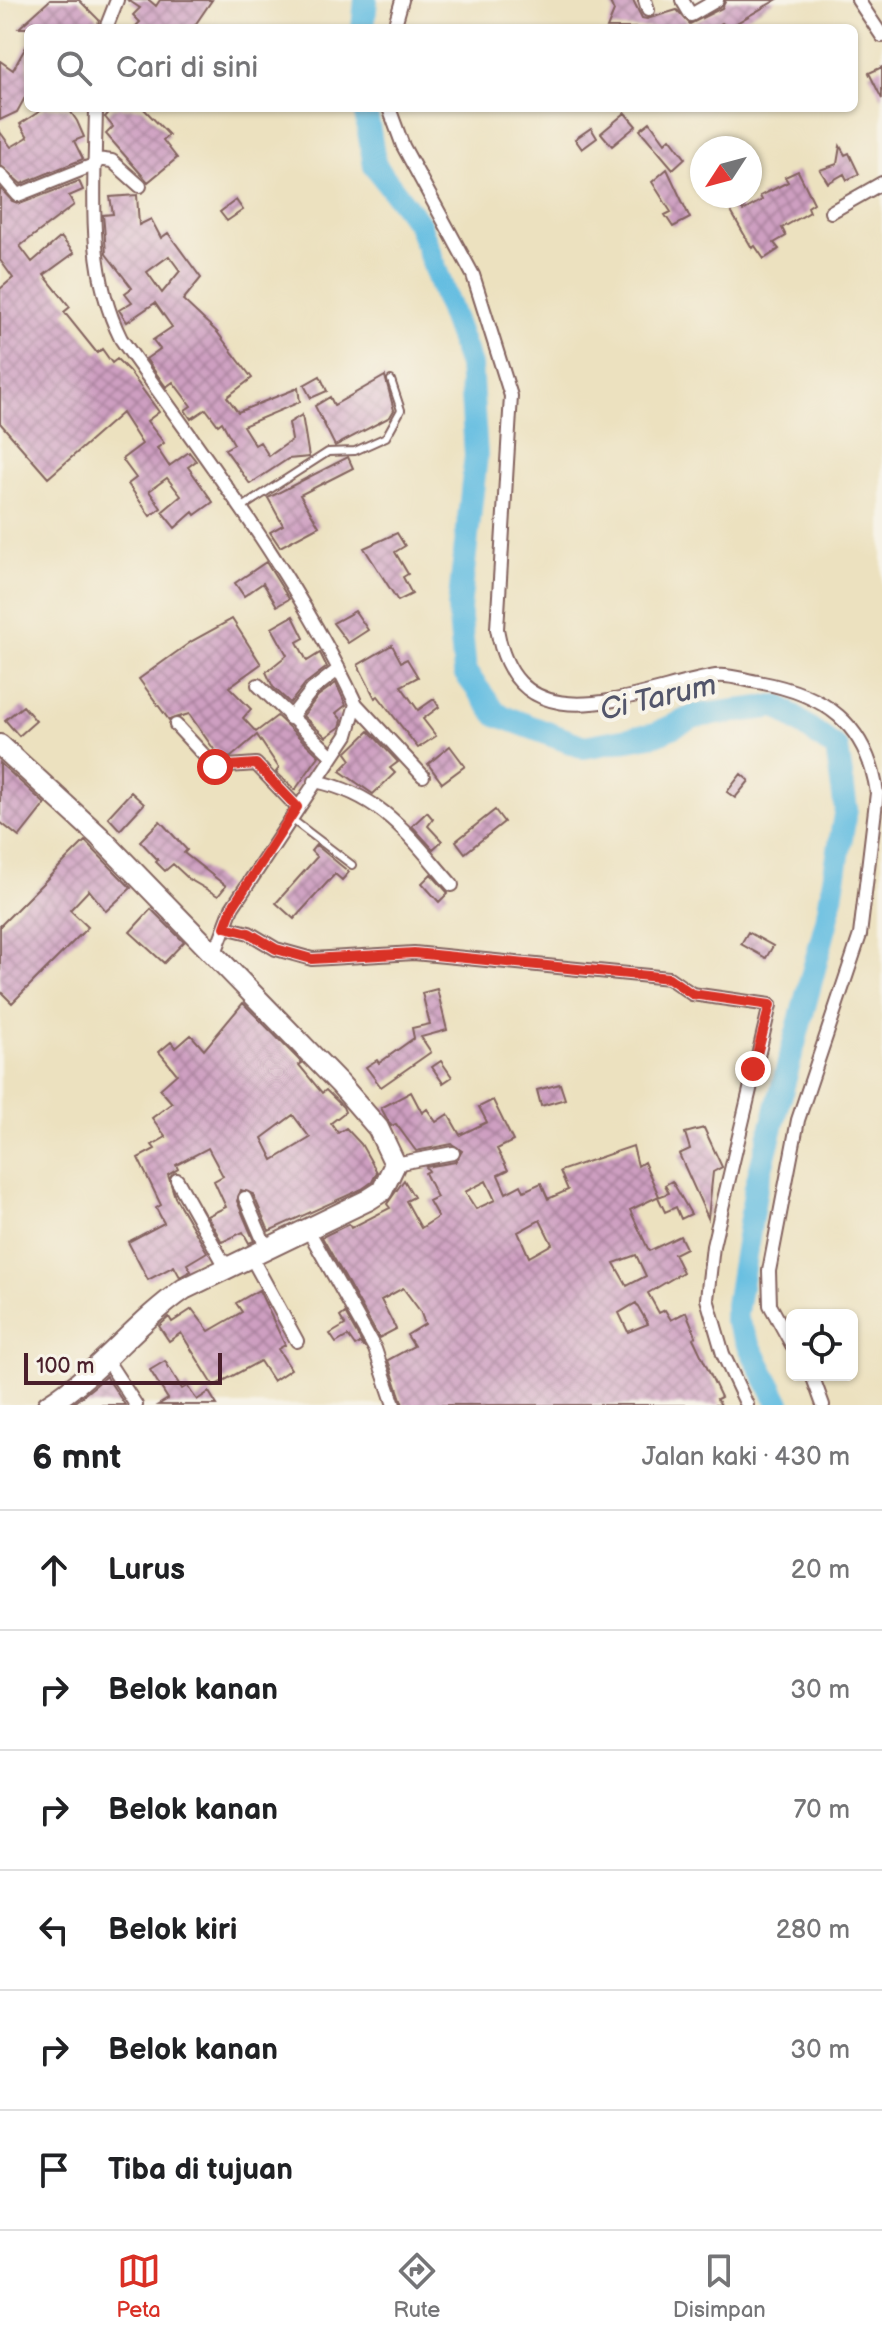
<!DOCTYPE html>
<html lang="id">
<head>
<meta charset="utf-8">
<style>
	body { margin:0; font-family:"Balsamiq Sans",sans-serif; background:#f6f6f6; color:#202124 }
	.controls { position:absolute; right:24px; bottom:24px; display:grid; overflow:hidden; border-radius:12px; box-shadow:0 2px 6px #0004 }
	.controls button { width:72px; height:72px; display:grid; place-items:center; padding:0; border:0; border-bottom:2px solid #e0e0e0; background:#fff; color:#202124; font:40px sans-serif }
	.compass { position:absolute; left:690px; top:136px; width:72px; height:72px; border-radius:50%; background:#fff; box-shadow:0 2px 6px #0004; rotate:234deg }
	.scale { position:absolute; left:24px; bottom:20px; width:198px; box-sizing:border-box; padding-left:8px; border:4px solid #4a1f2b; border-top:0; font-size:22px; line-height:28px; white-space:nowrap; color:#4a1f2b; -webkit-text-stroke:6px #f7f3e8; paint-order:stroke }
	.stop { position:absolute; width:24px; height:24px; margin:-18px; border:6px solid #d93025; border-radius:50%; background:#fff }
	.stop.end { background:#d93025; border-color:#fff; box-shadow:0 2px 8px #0008 }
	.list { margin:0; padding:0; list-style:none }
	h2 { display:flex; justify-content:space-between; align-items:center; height:104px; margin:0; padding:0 32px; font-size:34px }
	h2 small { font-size:26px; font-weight:400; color:#757577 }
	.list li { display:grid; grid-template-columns:52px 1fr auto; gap:24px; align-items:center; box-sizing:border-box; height:120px; padding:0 32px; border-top:2px solid #e0e0e0 }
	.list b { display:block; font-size:30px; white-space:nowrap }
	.list em { font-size:26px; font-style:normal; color:#757577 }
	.icon { flex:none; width:44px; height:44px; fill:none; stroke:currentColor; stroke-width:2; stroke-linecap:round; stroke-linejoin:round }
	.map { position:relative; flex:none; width:882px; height:1405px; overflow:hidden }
	.search { position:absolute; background:#fff; box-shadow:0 2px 6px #0004; left:24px; right:24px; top:24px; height:88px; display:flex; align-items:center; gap:20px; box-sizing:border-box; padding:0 28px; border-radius:12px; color:#757577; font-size:30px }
	.sheet { height:824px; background:#fff }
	nav { display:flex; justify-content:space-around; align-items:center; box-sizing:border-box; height:112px; border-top:2px solid #e0e0e0; background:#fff; font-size:22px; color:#757577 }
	nav a { display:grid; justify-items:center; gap:4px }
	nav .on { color:#d93025 }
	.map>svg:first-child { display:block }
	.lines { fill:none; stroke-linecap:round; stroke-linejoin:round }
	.river { stroke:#64bde1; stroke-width:24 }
	.building { fill:url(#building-cross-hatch); fill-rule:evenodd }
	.service-casing { stroke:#83635f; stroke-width:10 }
	.minor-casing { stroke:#83635f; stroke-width:16 }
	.primary-casing { stroke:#83635f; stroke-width:24 }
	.service { stroke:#fff; stroke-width:6 }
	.minor { stroke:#fff; stroke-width:12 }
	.primary { stroke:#fff; stroke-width:20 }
	.route { stroke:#d93025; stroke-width:10 }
	.labels { text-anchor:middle; stroke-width:8; stroke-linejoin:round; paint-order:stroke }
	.water-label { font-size:30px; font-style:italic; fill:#53566b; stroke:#f7f3e8 }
</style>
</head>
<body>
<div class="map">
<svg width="882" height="1405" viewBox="0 0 882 1405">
	<defs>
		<pattern id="building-cross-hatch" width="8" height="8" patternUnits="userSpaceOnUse" patternTransform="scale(2)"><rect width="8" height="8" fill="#ce9fc1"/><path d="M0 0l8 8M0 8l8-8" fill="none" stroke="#a9819d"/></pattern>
	</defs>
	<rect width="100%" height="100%" fill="#f7f3e8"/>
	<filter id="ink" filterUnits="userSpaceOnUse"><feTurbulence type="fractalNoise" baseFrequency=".0125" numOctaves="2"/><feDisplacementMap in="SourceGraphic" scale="16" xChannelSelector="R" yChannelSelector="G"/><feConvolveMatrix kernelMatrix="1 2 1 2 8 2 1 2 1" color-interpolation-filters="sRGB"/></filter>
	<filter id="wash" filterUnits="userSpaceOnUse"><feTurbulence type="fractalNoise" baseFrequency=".006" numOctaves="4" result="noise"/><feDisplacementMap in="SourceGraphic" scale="32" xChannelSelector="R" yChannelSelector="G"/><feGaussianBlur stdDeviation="1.8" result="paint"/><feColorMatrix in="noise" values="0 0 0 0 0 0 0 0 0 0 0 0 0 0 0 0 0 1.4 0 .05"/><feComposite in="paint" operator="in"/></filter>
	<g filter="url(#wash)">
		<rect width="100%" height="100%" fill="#ece1bf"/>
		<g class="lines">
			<path class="river" d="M363 28 366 0
				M365 108 375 166 419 224 470 365 476 456 459 608 465 672 496 714 584 747 656 734 695 716 778 706 837 749 846 809 827 920 756 1187 735 1318 780 1405"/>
		</g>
		<g id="blocks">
			<path class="building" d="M50 0H79L99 20 97 28H19Z
				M128 0H149L156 6 160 0H212L193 28H134L140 22 133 15 140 8Z
				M609 0H633L642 18 647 19 677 10 690 24 722 8 726 0H776L728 28 722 23 713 28H607L614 11Z
				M28 43V92L17 112 0 120V61L13 70Z
				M882 67V99L869 73Z
				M45 108H68L77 121 84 137 74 141 83 159 21 184 0 165V132L11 147 28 137 20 124Z
				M113 108H143L169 135 163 140 177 158 148 182 106 134 113 127 105 117Z
				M625 113 636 126 612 146 601 133Z
				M650 122 665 143 670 138 685 158 673 169 640 130Z
				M591 128 597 138 582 149 575 139Z
				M840 146 845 155 849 153 859 174 847 180 844 174 828 183 820 170 837 164Z
				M667 169 690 218 673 227 665 215 671 212 652 182Z
				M798 171 814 203 808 207 810 212 782 228 786 236 774 243 779 249 764 259 755 246 752 248 722 196H732L743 211 762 200 760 196 788 182 785 177Z
				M79 181 83 190 69 196 74 205 20 246 32 262 61 237 74 253 44 275 70 307 64 312 97 353 102 349 112 363 117 359 129 371 159 412 147 421 164 443 157 448 169 466 189 452 196 461 188 467 213 502 195 515 193 512 175 528 162 512 181 496 167 478 149 491 161 508 150 516 128 484 136 478 122 459 142 444 122 413 48 478 0 423V289L13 278 0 260V188L12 201 20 204Z
				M137 195 139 225 151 219 161 238 168 233 201 278 183 300 217 332 252 378 227 397 238 412 298 388 300 402 243 426 255 445 260 442 269 456 292 440 289 423 302 415 309 457 288 459 250 484 225 449 234 444 222 422 218 425 206 409 191 419 185 410 191 406 173 382 166 387 146 359 160 349 153 340 172 327 155 303 127 322 119 310 132 302 125 293 132 288 106 254 104 225 103 215 113 214 110 197ZM169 256 180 271 162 293 147 272Z
				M236 200 243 210 227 221 220 212Z
				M320 376 327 391 311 398 304 385Z
				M385 376 394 410 390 417 335 446 315 406 330 397 334 405Z
				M348 457 353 468 300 495 319 526 280 547 270 532 283 525 268 498Z
				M397 533 405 546 395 552 408 574 403 577 412 594 398 601 364 548Z
				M266 562 289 599 277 606 263 583 244 596 235 583Z
				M355 611 368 630 348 643 333 623Z
				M293 616 304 638 297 642 307 661 320 653 327 667 305 684 290 703 273 687 266 672 287 655 272 628Z
				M232 619 261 664 229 687 251 709 243 718 256 732 277 716 319 756 295 790 276 772 279 768 257 735 231 757 220 758 189 714 169 720 139 679 192 641Z
				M392 645 401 662 407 659 418 677 401 686 418 710 434 699 439 707 423 719 436 736 418 748 378 696 375 698 358 665Z
				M336 683 346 705 336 713 342 720 340 727 326 737 303 716 318 696Z
				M23 706 36 721 19 736 5 720Z
				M369 731 398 762 390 768 395 773 373 794 340 771 351 760 346 753Z
				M450 746 465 766 442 783 428 764Z
				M0 763 45 804 19 837 0 822Z
				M741 774 749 781 735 798 727 792Z
				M131 792 144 804 120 830 108 817Z
				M495 810 504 822 465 853 456 841Z
				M427 812 433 819 428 826 442 841 433 849 412 826Z
				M160 821 187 850 184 853 226 886 218 896 189 879 173 864 165 871 156 862 158 860 140 841Z
				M85 841 131 888 106 911 89 890 70 910 88 927 12 1003 0 991V926Z
				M316 845 349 872 342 880 335 874 294 919 276 903 317 857 311 851Z
				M431 874 448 893 439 902 422 883Z
				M151 909 184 942 164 963 130 932Z
				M748 932 773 946 766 958 741 944Z
				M437 989 447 1030 421 1037 431 1052 381 1087 366 1067 377 1060 379 1063 414 1038 412 1028 430 1024 422 993Z
				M243 1003 302 1063 299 1065 322 1093 326 1090 343 1107 345 1112 331 1123 338 1133 346 1128 361 1144 377 1172 372 1182 362 1189 269 1231 253 1194 241 1190 237 1201 254 1241 249 1243 243 1232 222 1242 207 1216 226 1207 214 1181 223 1176 208 1148 176 1165 178 1169 168 1175 175 1197 207 1252 187 1264 191 1271 180 1277 174 1266 148 1280 128 1242 164 1223 156 1208 161 1205 138 1158 155 1149 152 1145 166 1137 152 1118 172 1103 160 1089 177 1074 159 1052 171 1042 176 1048 191 1035 204 1050ZM293 1115 310 1138 273 1160 262 1138Z
				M441 1061 452 1077 443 1083 432 1067Z
				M560 1084 565 1099 541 1106 537 1090Z
				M411 1092 422 1113 427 1109 436 1122 448 1114 460 1135 487 1122 479 1107 493 1100 513 1141 497 1149 508 1170 498 1175 506 1193 521 1185 524 1191 541 1183 548 1199 568 1190 560 1171 633 1146 638 1166 644 1162 659 1196 630 1210 649 1251 680 1236 686 1248 674 1254 683 1272 648 1293 659 1313 665 1310 671 1320 686 1312 696 1336 693 1338 721 1397 717 1399 721 1405H403L388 1360 414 1346 407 1335 425 1324 420 1311 403 1288 381 1300 396 1329 379 1338 322 1237 349 1224 351 1228 390 1208 387 1204 404 1180 414 1197 406 1201 421 1228 438 1217 429 1201 437 1197 425 1173 429 1171 426 1167 455 1162 462 1151 452 1144 416 1151 396 1124 391 1126 381 1108ZM486 1181 495 1200 476 1209 465 1192ZM540 1220 552 1244 529 1257 518 1232ZM636 1255 646 1276 627 1286 614 1263ZM636 1303 648 1324 628 1332 619 1313Z
				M704 1128 722 1167 713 1172 708 1218 679 1154 690 1149 685 1133Z
				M672 1181 691 1214 681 1219 676 1207 665 1212 658 1197 669 1193 665 1185Z
				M259 1290 285 1345 278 1349 291 1369 273 1381 260 1361 214 1386 181 1333 169 1341 159 1326 169 1317 172 1322 192 1309 209 1331 242 1312 236 1303Z
				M345 1313 364 1347H363L360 1343 355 1346 348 1336 336 1343 330 1334 345 1325 340 1317Z
				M165 1361 182 1389 187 1386 197 1400 209 1392 217 1405H158L168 1399 150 1370Z
				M106 1376 125 1405H71L96 1385Z"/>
		</g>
	</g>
	<g filter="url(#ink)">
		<use href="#blocks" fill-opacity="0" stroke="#83635f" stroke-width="2"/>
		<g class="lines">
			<defs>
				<path id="service" d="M241 508 328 452 355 451 386 437 401 410 391 380
					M290 818 352 865"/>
				<path id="minor" d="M645 0 648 10
					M682 0 691 15 717 0
					M858 0 882 36
					M106 28 117 0
					M394 28 402 0
					M96 108C95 186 85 267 121 339 204 456 295 573 356 704L347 735 232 908 215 953
					M389 108 403 146 473 275 511 396 497 629C518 752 638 689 716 676 728 674 745 680 758 682 824 694 867 723 877 793L860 935 798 1120 769 1271 770 1305 792 1345
					M96 159 112 161 140 186
					M0 174 18 195 96 164
					M831 212 882 183
					M258 685 332 756
					M356 704 423 776
					M290 718 312 690 339 669
					M176 725 215 767 256 764 297 807
					M315 781C383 795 409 836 452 885
					M225 927 249 933 276 949 312 959 414 953 669 978 692 994 770 1005 713 1246 707 1299 723 1354 747 1405
					M395 1164 453 1153
					M177 1180 226 1267
					M245 1198 266 1247
					M307 1228 375 1349 394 1405
					M250 1255 297 1341
					M106 1359 136 1405
					M812 1375 823 1405"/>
				<path id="primary" d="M0 745 99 836 340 1084 378 1128 395 1164 382 1191 368 1200 184 1289C135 1323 99 1373 48 1405"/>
			</defs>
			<use href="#service" class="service-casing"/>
			<use href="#minor" class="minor-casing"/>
			<use href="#primary" class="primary-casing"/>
			<use href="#service" class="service"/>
			<use href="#minor" class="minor"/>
			<use href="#primary" class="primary"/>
		</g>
	</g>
	<g class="lines" filter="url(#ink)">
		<path class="route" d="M215 767 256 764 297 807 232 908 225 927 249 933 276 949 312 959 414 953 669 978 692 994 770 1005 753 1069"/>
	</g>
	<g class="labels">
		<g class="water-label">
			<text transform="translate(658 697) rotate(-13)" y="10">Ci Tarum</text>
		</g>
	</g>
</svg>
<div class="controls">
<button><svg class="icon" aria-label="locate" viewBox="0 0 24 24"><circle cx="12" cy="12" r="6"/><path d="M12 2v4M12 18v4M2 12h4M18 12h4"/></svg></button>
</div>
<svg class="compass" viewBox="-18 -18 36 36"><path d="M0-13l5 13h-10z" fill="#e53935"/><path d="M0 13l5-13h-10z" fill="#757577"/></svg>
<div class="scale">100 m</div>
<div class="stop" style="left:215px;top:767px"></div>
<div class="stop end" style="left:753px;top:1069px"></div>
<div class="search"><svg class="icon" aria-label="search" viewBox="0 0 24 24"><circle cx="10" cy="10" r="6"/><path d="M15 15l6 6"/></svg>Cari di sini</div>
</div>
<section class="sheet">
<h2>6 mnt<small>Jalan kaki · 430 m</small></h2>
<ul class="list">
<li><svg class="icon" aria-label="ahead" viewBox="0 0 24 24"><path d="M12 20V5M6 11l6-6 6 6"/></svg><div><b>Lurus</b></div><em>20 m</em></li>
<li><svg class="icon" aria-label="right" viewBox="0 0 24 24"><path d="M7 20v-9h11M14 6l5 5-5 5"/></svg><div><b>Belok kanan</b></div><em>30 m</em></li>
<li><svg class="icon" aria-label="right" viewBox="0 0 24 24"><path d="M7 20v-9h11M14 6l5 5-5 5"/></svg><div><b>Belok kanan</b></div><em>70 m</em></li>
<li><svg class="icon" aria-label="left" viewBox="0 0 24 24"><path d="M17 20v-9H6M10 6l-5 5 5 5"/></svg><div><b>Belok kiri</b></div><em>280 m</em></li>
<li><svg class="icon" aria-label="right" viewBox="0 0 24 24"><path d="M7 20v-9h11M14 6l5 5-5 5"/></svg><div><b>Belok kanan</b></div><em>30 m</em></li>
<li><svg class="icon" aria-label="arrive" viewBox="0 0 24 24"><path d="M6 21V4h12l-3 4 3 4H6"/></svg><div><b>Tiba di tujuan</b></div></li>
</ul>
</section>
<nav>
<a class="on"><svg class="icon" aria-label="map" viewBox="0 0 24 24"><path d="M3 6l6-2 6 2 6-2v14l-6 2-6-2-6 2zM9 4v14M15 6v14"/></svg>Peta</a>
<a><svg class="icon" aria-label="directions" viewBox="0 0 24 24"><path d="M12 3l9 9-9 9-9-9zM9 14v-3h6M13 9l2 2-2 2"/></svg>Rute</a>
<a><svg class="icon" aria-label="saved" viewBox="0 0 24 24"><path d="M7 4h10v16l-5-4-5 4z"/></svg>Disimpan</a>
</nav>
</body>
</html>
